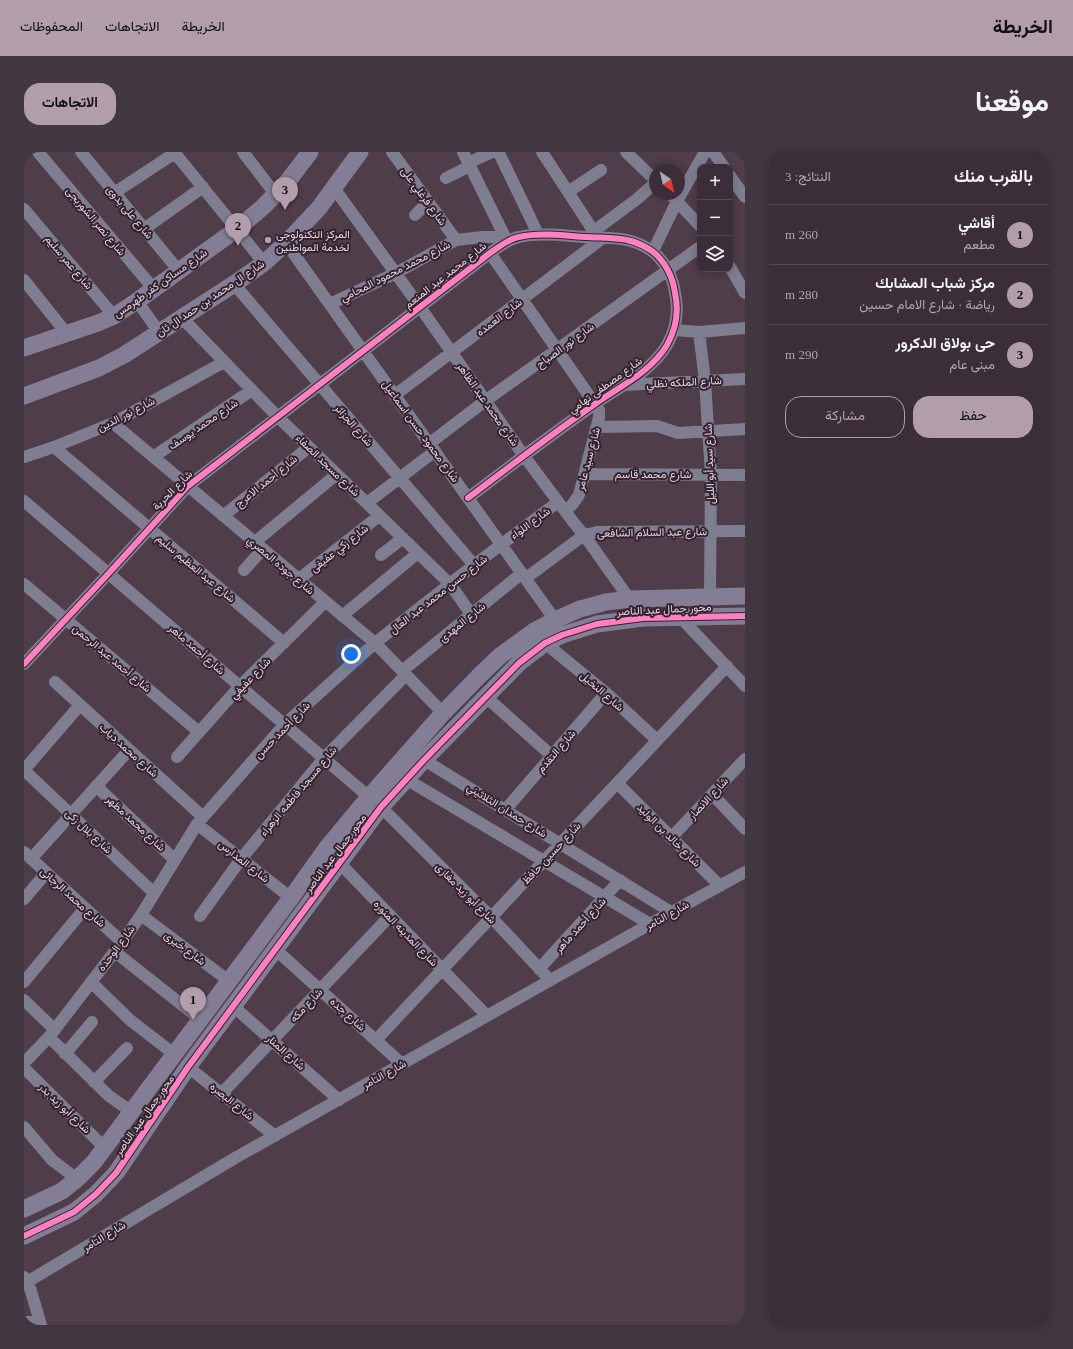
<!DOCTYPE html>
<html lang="ar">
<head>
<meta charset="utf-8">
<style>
	body { margin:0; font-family:"Times New Roman",Vazirmatn,serif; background:#423640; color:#f1f3f6; direction:rtl }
	.controls { position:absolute; right:12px; top:12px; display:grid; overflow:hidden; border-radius:8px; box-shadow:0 2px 10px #0003 }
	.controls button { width:36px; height:36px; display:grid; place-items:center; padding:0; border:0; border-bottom:1px solid #544a53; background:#3b2e38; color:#f1f3f6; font:20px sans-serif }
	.compass { position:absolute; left:625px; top:12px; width:36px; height:36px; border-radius:50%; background:#3b2e38; box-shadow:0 2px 10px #0003; rotate:146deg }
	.you { position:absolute; left:327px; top:502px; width:14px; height:14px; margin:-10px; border:3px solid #fff; border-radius:50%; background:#1a73e8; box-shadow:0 0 0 6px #1a73e833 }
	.badge { display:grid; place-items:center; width:26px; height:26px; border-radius:50%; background:#b29dab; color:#111; font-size:13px; font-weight:700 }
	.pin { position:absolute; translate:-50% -33px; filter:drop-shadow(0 1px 2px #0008) }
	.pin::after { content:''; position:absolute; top:21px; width:14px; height:12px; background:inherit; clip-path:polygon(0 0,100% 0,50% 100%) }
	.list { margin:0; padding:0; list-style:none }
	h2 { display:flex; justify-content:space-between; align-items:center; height:52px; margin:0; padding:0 16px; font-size:17px }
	h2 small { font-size:13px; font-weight:400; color:#aca8ae }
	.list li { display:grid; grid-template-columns:26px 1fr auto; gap:12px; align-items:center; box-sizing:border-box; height:60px; padding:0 16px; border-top:1px solid #544a53 }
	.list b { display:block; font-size:15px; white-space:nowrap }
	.list p { margin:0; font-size:13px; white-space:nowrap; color:#aca8ae }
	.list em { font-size:13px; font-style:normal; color:#aca8ae }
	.actions { display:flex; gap:8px; padding:12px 16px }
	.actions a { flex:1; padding:9px 0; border:1px solid #b29dab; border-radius:16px; text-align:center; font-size:14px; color:#b29dab }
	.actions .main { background:#b29dab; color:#111 }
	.icon { flex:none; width:22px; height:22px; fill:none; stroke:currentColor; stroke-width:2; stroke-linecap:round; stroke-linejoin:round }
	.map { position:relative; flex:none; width:721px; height:1173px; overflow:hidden; direction:ltr; border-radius:16px }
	header { display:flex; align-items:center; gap:24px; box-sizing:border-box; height:56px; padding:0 20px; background:#b29dab; color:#111 }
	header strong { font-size:19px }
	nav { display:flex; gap:22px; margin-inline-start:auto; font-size:14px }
	.intro { display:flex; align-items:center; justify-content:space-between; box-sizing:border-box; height:96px; padding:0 24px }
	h1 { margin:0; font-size:28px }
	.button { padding:10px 18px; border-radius:16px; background:#b29dab; color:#111; font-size:14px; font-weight:700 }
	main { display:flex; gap:24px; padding:0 24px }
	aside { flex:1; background:#3b2e38; border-radius:16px; box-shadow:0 2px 10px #0003 }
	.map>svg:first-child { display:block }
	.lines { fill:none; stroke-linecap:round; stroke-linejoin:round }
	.street { stroke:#7f7e91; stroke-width:12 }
	.secondary { stroke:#837e95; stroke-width:17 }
	.cycleway-casing { stroke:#33232e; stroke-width:8 }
	.cycleway { stroke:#ff80c0; stroke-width:6 }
	.poi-dot { fill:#b29dab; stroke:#33232e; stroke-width:1.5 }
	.labels { text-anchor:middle; stroke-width:4; stroke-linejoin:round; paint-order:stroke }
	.street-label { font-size:11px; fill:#e7d1df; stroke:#33232e }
	.poi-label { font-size:11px; fill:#e7d1df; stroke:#33232e; text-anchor:start }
</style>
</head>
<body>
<header>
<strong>الخريطة</strong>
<nav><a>الخريطة</a><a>الاتجاهات</a><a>المحفوظات</a></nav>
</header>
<div class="intro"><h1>موقعنا</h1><a class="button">الاتجاهات</a></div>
<main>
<aside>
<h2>بالقرب منك<small>النتائج: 3</small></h2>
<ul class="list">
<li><span class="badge">1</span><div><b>أقاشي</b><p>مطعم</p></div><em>260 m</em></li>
<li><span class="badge">2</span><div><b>مركز شباب المشابك</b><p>رياضة · شارع الامام حسين</p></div><em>280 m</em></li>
<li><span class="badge">3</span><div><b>حى بولاق الدكرور</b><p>مبنى عام</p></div><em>290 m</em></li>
</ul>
<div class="actions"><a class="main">حفظ</a><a>مشاركة</a></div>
</aside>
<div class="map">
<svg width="721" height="1173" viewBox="0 0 721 1173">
	<rect width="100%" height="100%" fill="#4f3d4a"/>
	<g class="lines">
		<path class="street" d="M14 0 130 137
			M57 0 155 119
			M150 0 240 111
			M219 0 252 43
			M368 0 432 88
			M439 0 483 89
			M472 0 475 1 514 82
			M518 0 574 86
			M602 0 631 28
			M689 0 700 15
			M444 11 468 0
			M706 24 721 45
			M422 26 446 14
			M310 36 396 155 500 304 550 371 560 383 619 466
			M544 40 577 18
			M90 41 151 1
			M646 42 676 74
			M0 57 90 164
			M391 63 404 50
			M120 77 179 35
			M570 79 613 47 631 31
			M262 91 531 468
			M629 99 653 49 681 0
			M466 101 575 258V265L555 343 548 353 541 359
			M706 115 721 141
			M0 128 43 182
			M210 132 450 413
			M113 149 135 180
			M306 152 372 121 432 88 458 85H471L483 89
			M158 166 253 264 426 432 447 462
			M651 178 675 180 721 176
			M675 180 681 229 687 323 686 445
			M599 233 721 227
			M371 243 579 86
			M89 271 351 491 419 561
			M573 275 633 274 654 281 721 277
			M406 291 461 249 676 95
			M30 295 260 491
			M0 305 30 295 89 271 200 210
			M129 305 228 238
			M561 322 721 323
			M0 349 345 645
			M343 351 411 299
			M199 364 285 295
			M231 390 313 322
			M357 403 379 386
			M220 418 239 397
			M502 426 560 383 573 380 721 379
			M275 427 355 364
			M0 432 175 580
			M318 464 394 401
			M656 465 721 534
			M521 491 582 541 633 588
			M0 512 85 421 164 334 466 101C475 95 484 87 495 85 517 80 542 84 564 85 578 86 593 85 607 89 614 91 622 95 628 99 641 109 649 125 651 141 655 159 652 177 643 193 627 220 595 235 571 252 528 282 486 314 444 346
			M378 519 498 421
			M31 530 179 665
			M461 544 528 604
			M56 553 0 618 130 741
			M153 605 216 534 301 450
			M400 608 647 760
			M382 627 626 772
			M593 631 696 734
			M72 634 151 708
			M688 642 721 677
			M357 655 467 765 526 828
			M482 657 582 541
			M173 672 267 746
			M647 686 721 607
			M302 697 463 864
			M0 700 98 790
			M7 707 105 598
			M0 747 22 721
			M117 763 205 829
			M176 764 217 707 300 606 382 523
			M251 797 378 912
			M91 800 176 867
			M515 817 596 728
			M0 830 61 756
			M67 830 106 868 150 902
			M0 848 31 878
			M209 854 315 948
			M25 885 85 944 108 960
			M352 888 703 514
			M41 902 68 870
			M0 911 25 885 98 790 117 763 173 672 261 572 351 491 450 413 534 350
			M164 915 251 984
			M0 916 81 996
			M70 930 103 896
			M198 941 366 764
			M0 975 28 1008 53 1027
			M0 1125 6 1136 17 1173
			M3 1130 211 1006 626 772 721 720
			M0 1170H16"/>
		<path class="secondary" d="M0 196 74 171 90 164 113 149 213 77 239 55 264 29 286 0
			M0 244 75 216 100 203 210 132 240 111 262 91 295 56 336 0
			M0 1057 38 1039 53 1027 70 1010 267 746 302 697 345 645 419 561 457 522 477 503 510 479 531 468 556 457 582 450 607 447 721 444
			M0 1084 50 1060 72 1042 92 1021 164 915 357 655 400 608 495 511 521 491 538 483 573 472 619 466 721 464"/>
		<defs>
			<path id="cycleway" d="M0 512 85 421 164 334 466 101C475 95 484 87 495 85 517 80 542 84 564 85 578 86 593 85 607 89 614 91 622 95 628 99 641 109 649 125 651 141 655 159 652 177 643 193 627 220 595 235 571 252 528 282 486 314 444 346
				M0 1084 50 1060 72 1042 92 1021 164 915 357 655 400 608 495 511 521 491 538 483 573 472 619 466 721 464"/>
		</defs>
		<use href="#cycleway" class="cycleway-casing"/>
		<use href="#cycleway" class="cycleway"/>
	</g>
	<circle class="poi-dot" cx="244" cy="88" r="4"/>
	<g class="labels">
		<g class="street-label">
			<text transform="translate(400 44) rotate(54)" y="4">شارع فرغلي على</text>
			<text transform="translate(106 60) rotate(50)" y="4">شارع على بدوى</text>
			<text transform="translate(72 69) rotate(50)" y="4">شارع نصر الشوربجى</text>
			<text transform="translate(45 110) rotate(50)" y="4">شارع عمر سليم</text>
			<text transform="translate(371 119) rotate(-27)" y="4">شارع محمد محمود المحامي</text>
			<text transform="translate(421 123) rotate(-38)" y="4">شارع محمد عبد المنعم</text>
			<text transform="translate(136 131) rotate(-35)" y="4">شارع مساكن كفر طهرمس</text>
			<text transform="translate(186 146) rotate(-34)" y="4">شارع ال محمد بن حمد ال ثان</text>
			<text transform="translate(475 165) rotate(-37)" y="4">شارع العمده</text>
			<text transform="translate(541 193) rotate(-36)" y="4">شارع نور الصباح</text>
			<text transform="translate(660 230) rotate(-3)" y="4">شارع الملكه نظلي</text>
			<text transform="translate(581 233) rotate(-36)" y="4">شارع مصطفى تهامي</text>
			<text transform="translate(464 252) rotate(55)" y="4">شارع محمد عبد الظاهر</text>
			<text transform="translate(102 262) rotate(-27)" y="4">شارع نور الدين</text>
			<text transform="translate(179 272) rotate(-34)" y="4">شارع محمد يوسف</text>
			<text transform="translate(330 273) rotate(49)" y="4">شارع الجزائر</text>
			<text transform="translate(397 279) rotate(54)" y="4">شارع محمود حسن اسماعيل</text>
			<text transform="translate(564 307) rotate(-75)" y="4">شارع سيد عامر</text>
			<text transform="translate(685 312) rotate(-92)" y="4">شارع سيد أبو الليل</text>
			<text transform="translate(304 313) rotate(44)" y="4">شارع مسجد الصفاء</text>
			<text x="629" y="326">شارع محمد قاسم</text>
			<text transform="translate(242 329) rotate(-39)" y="4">شارع أحمد الاعرج</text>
			<text transform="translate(148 338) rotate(-45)" y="4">شارع الحرية</text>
			<text transform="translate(506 371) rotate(-36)" y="4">شارع اللواء</text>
			<text transform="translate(628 380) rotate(-1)" y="4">شارع عبد السلام الشافعى</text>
			<text transform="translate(315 396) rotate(-38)" y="4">شارع زكي عفيفى</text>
			<text transform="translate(257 413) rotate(40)" y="4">شارع جوده المصري</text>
			<text transform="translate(172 416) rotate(40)" y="4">شارع عبد العظيم سليم</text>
			<text transform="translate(414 442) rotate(-38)" y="4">شارع حسن محمد عبد العال</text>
			<text transform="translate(640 457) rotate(-3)" y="4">محور جمال عبد الناصر</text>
			<text transform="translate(438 470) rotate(-39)" y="4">شارع المهدى</text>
			<text transform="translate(173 497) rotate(41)" y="4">شارع أحمد ماهر</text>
			<text transform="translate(88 506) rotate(40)" y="4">شارع أحمد عبد الرحمن</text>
			<text transform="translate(226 526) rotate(-46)" y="4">شارع عفيفي</text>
			<text transform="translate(578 539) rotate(41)" y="4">شارع النخيل</text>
			<text transform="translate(258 578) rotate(-46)" y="4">شارع أحمد حسن</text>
			<text transform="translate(105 598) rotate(42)" y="4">شارع محمد دياب</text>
			<text transform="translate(532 599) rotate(-49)" y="4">شارع التقدم</text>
			<text transform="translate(274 639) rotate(-50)" y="4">شارع مسجد فاطمه الزهراء</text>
			<text transform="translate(684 646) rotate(-47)" y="4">شارع الانصار</text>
			<text transform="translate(483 658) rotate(32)" y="4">شارع حمدان الثلاثيني</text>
			<text transform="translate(112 671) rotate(43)" y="4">شارع محمد مظهر</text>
			<text transform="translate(65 679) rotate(43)" y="4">شارع بلال زكى</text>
			<text transform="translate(645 683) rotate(45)" y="4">شارع خالد بن الوليد</text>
			<text transform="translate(311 701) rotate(-53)" y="4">محور جمال عبد الناصر</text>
			<text transform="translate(527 701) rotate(-47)" y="4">شارع حسين حافظ</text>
			<text transform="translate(220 709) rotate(38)" y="4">شارع المدارس</text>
			<text transform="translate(442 741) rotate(45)" y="4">شارع أبو زيد مغازى</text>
			<text transform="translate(49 745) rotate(42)" y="4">شارع محمد الرجائى</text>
			<text transform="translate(643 763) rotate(-29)" y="4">شارع التامر</text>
			<text transform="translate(556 773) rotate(-48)" y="4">شارع أحمد ماهر</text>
			<text transform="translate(382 781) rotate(46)" y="4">شارع المدينه المنوره</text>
			<text transform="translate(92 796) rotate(-53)" y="4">شارع الوحده</text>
			<text transform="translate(161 796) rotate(37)" y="4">شارع خيرى</text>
			<text transform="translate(282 853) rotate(-47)" y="4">شارع مكه</text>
			<text transform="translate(324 862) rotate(42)" y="4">شارع جده</text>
			<text transform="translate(262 900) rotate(42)" y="4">شارع المنار</text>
			<text transform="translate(360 922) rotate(-29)" y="4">شارع التامر</text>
			<text transform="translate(208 949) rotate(39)" y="4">شارع البصره</text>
			<text transform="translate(41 956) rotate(44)" y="4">شارع أبو زيد بدر</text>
			<text transform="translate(120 963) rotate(-55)" y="4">محور جمال عبد الناصر</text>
			<text transform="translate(80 1084) rotate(-31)" y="4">شارع التامر</text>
		</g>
		<g class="poi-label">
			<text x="252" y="86">المركز التكنولوجى<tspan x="252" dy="13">لخدمة المواطنين</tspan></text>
		</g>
	</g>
</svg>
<div class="controls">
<button>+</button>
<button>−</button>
<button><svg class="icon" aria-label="layers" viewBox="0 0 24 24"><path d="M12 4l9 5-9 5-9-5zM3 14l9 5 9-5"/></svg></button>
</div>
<svg class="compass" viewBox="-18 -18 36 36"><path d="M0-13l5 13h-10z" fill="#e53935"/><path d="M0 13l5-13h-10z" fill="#aca8ae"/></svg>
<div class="you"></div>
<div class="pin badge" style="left:169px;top:868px">1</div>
<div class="pin badge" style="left:214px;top:94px">2</div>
<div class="pin badge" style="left:261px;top:58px">3</div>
</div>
</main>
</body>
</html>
